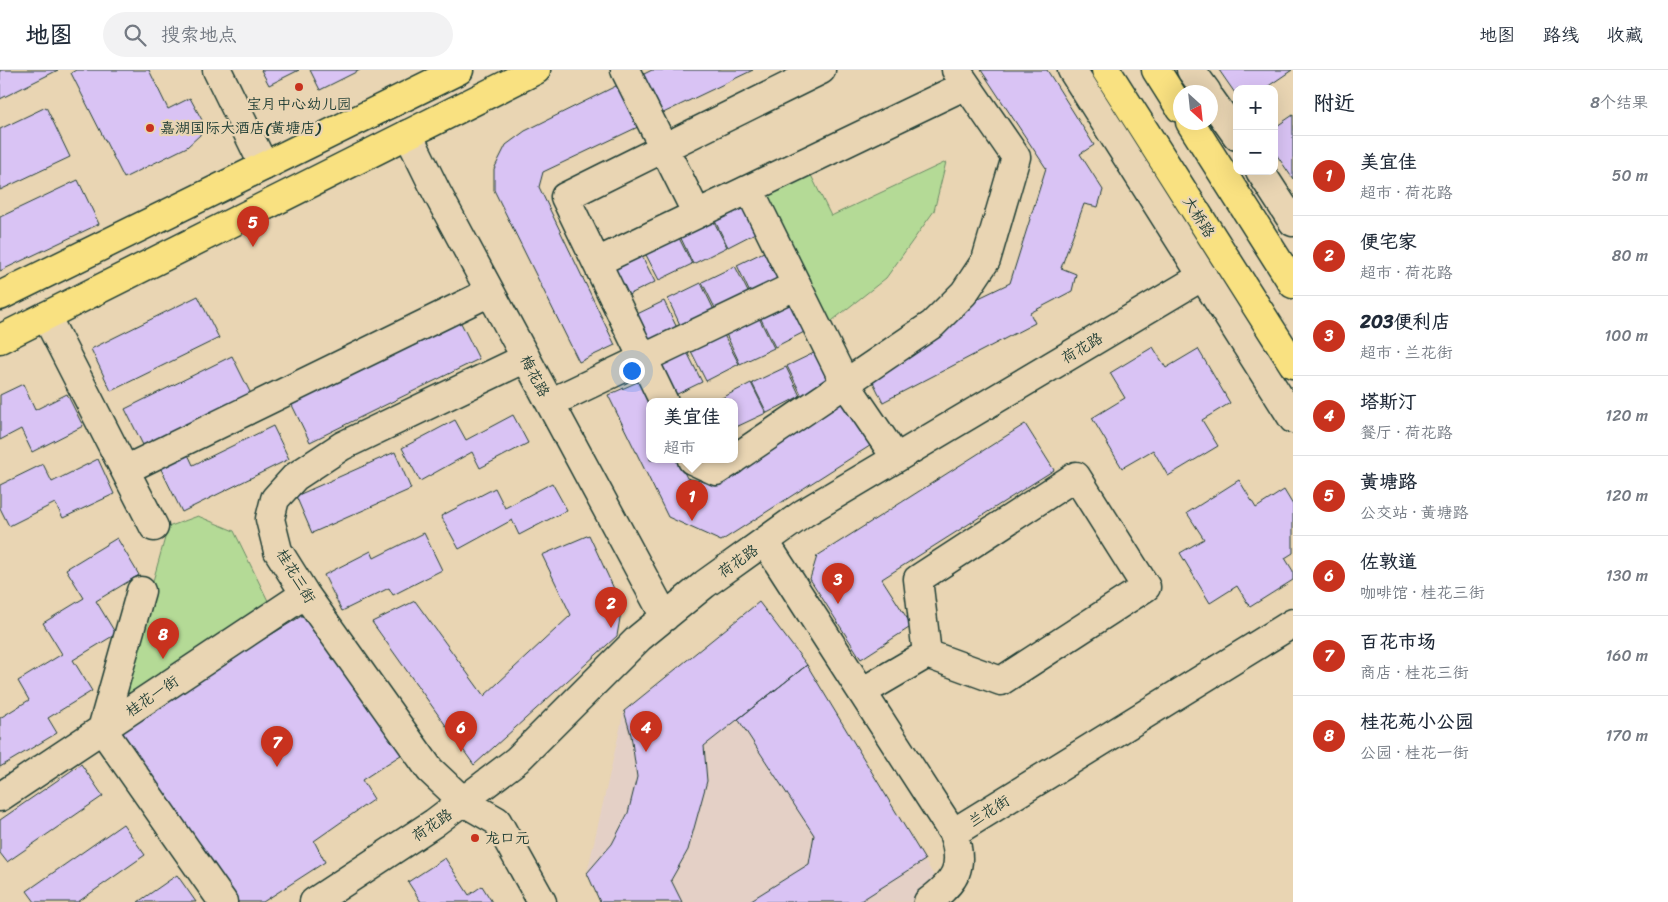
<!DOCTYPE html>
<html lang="zh">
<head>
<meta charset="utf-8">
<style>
	body { margin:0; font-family:Sriracha,"LXGW WenKai TC",sans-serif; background:#f2f2f3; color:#1f2937 }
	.controls { position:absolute; right:15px; top:15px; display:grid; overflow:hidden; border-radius:10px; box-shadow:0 5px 20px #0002 }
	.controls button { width:45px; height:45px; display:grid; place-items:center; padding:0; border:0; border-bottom:1px solid #e0e1e3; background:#fff; color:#1f2937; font:25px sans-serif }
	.compass { position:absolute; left:1173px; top:15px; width:45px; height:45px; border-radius:50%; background:#fff; box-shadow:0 5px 20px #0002; rotate:153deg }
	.you { position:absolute; left:631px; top:300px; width:18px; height:18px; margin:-12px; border:4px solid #fff; border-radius:50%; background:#1a73e8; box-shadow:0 0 0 8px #1a73e833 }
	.badge { display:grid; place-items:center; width:32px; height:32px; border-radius:50%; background:#c8321e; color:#fff; font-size:16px; font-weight:700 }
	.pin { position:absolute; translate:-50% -41px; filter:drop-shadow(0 1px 2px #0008) }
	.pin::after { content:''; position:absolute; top:26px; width:18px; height:15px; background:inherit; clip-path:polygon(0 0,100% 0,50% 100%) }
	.popup { position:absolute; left:646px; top:328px; width:92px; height:65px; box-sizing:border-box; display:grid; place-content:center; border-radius:10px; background:#fff; filter:drop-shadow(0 1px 4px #0005); font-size:16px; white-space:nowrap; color:#747a83 }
	.popup b { font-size:19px; color:#1f2937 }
	.popup::after { content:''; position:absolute; left:50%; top:100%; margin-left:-10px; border:10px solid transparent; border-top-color:#fff }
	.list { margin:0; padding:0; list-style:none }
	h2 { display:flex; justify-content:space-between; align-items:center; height:65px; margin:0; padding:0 20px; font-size:21px }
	h2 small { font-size:16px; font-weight:400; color:#747a83 }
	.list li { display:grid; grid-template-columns:32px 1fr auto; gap:15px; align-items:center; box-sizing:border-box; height:80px; padding:0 20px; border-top:1px solid #e0e1e3 }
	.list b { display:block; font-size:19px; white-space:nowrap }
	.list p { margin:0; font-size:16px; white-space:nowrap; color:#747a83 }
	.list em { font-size:16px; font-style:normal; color:#747a83 }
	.icon { flex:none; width:28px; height:28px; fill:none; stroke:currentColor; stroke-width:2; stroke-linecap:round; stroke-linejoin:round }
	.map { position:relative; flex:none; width:1293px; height:832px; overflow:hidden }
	header { display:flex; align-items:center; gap:30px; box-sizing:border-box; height:70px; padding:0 25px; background:#fff; border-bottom:1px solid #e0e1e3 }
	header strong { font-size:24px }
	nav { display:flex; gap:28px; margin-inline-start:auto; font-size:18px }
	.search { width:350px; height:45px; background:#f2f2f3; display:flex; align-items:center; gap:12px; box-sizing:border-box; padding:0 18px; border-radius:28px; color:#747a83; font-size:19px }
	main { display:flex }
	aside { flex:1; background:#fff }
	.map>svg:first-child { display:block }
	.built { fill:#e4d0c6 }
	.green { fill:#b4da96; stroke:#6a8c65 }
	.building { fill:#d9c3f4; stroke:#1f3d34 }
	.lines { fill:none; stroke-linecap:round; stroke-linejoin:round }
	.minor-casing { stroke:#1f3d34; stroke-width:31 }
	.major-casing { stroke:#1f3d34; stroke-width:31 }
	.minor { stroke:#e9d5b3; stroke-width:28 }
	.major { stroke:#f9e181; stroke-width:28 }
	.poi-dot { fill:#c8321e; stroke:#e9d5b3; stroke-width:2 }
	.labels { text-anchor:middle; stroke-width:4.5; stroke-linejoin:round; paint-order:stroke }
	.poi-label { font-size:15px; fill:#1f3d34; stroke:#e9d5b3; text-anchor:start }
	.street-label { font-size:15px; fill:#1f3d34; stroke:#e9d5b3 }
</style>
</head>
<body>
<header>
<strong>地图</strong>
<div class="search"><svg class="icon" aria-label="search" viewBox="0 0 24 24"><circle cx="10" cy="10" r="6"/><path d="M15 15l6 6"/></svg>搜索地点</div>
<nav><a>地图</a><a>路线</a><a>收藏</a></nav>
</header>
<main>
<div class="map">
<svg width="1293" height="832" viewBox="0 0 1293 832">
	<rect width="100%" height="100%" fill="#e9d5b3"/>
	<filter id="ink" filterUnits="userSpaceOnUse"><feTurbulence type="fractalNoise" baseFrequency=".02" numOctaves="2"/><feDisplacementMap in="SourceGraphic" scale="10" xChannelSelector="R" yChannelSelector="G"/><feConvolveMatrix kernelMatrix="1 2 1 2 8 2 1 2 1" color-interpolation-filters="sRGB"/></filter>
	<g filter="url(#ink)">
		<path class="built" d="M759 532 807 595 939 814 911 832H600L587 803 624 641Z"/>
		<path class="green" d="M946 92 934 141 886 208 828 254 763 118 807 97 831 146Z
			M198 446 234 461 271 537 117 641 168 457Z"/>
		<path class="building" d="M0 0H58L0 29Z
			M76 0H149L168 39 190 28 202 50 200 65 187 77 124 108 71 3Z
			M261 0H299L269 15Z
			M310 0H360L320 20Z
			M652 0H753L659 45 640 6Z
			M981 0H1047L1094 75 1080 84 1103 120 1098 137 1084 134 1061 198 1076 204 1072 221 1030 243 1035 253 883 332 866 298 958 249 954 240 1010 213 1046 98Z
			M1219 0H1292L1264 19H1237V26Z
			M620 14 640 56 543 102 539 117 615 275 579 292 494 120V99L506 75 525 61Z
			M46 37 70 87 0 120V59Z
			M1293 45V109L1274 81V58Z
			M78 110 99 154 0 201V147Z
			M746 131 761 160 728 177 713 147Z
			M712 148 727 177 693 194 679 164Z
			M677 164 692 194 659 210 644 181Z
			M770 179 784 209 751 225 737 195Z
			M640 182 655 212 622 228 607 198Z
			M735 196 750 226 717 242 702 212Z
			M701 213 715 242 682 259 668 229Z
			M198 226 219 268 111 321 91 279Z
			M664 231 678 260 645 276 631 247Z
			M793 231 808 260 775 277 760 247Z
			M759 248 774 278 740 294 726 264Z
			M460 251 479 289 310 372 291 333Z
			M724 265 739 294 706 311 691 281Z
			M1153 277 1166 298 1198 279 1230 333 1202 350 1218 376 1168 406 1153 380 1122 398 1092 348 1125 328 1110 303Z
			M820 280 834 309 802 326 787 296Z
			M687 282 702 312 669 328 654 299Z
			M232 286 253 328 146 381 125 339Z
			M786 297 800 326 767 343 752 313Z
			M640 311 650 332V390H678L687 408 709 413 845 329 876 372 721 471 668 447 608 325Z
			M751 313 766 343 734 358V332H719L718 330Z
			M23 314 35 340 67 324 83 356 32 382 21 359 0 370V325Z
			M513 345 528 373 480 398 472 382 420 411 402 378 455 350 466 370Z
			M1025 354 1054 400 882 509 912 556 861 589 810 509 817 486Z
			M273 356 289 389 182 442 157 391 185 378 193 395Z
			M395 382 411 419 312 463 296 426Z
			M98 389 114 424 63 448 55 433 9 456 0 438V415L43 394 52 412Z
			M1239 410 1256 438 1284 420 1293 435V483L1285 488 1293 501V510L1250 537 1237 516 1210 533 1180 483 1204 469 1187 443Z
			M552 413 567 440 519 465 512 450 459 479 441 446 495 418 505 438Z
			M424 463 442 500 393 525 389 518 342 541 324 505 371 481 374 488Z
			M589 465 622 536 617 566 474 695 372 552 415 531 484 626 571 545 542 485Z
			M117 468 139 505 96 531 116 564 73 590 92 621 48 648 57 663 0 697V648L29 630 18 611 62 584 43 553 84 528 66 499Z
			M759 532 807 595 704 676 707 711 688 780 671 810 682 832H600L587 803 612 774 628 743 637 707 631 665 624 641Z
			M308 542 407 681 362 710 374 729 314 771 325 792 263 832H231L112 662Z
			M807 595 925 790 859 832H748L809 794 814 765 738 649Z
			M81 694 103 726 7 792 0 783V750Z
			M123 754 145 785 78 832H35L27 821Z
			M445 788 469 825 482 816 492 832H421L408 812Z
			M177 805 196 832H138Z"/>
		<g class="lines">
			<defs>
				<path id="minor" d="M217 0 264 96
					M625 0 697 144
					M1072 0 1293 349
					M1191 0 1207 22
					M1210 28 1237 66
					M408 64 436 121 665 547
					M1260 101 1293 152
					M749 119 845 313 896 388
					M597 192 966 15
					M46 246 154 457
					M526 288 342 376 295 407 275 429 270 449 278 481 305 524 430 700 464 732 497 751 542 832
					M664 332 565 127 821 0
					M550 333 797 215
					M734 389 933 254 964 223 986 190 1016 87 956 0
					M692 390 716 401 733 390
					M125 400 490 222
					M765 472 953 763C965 797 956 811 928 832
					M141 521 102 659 223 832
					M862 622 927 584 1001 611 1146 517 1076 406 918 509 927 584
					M0 727 305 524
					M953 763 1293 553
					M314 832 434 753 517 690 639 568 705 514 804 443 1203 206"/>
				<path id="major" d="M1106 0 1293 294
					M1156 0 1180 38
					M1190 52 1293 214
					M0 226 459 0
					M0 269 536 0"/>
			</defs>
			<use href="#minor" class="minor-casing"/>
			<use href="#major" class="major-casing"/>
			<use href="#minor" class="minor"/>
			<use href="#major" class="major"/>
		</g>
	</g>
	<g class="poi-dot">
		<circle cx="299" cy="17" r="5"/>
		<circle cx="150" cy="58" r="5"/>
		<circle cx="475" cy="768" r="5"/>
	</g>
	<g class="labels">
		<g class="poi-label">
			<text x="299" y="39" text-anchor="middle">宝月中心幼儿园</text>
			<text x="160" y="63">嘉湖国际大酒店(黄塘店)</text>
			<text x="485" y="773">龙口元</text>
		</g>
		<g class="street-label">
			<text transform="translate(1199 147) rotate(58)" y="5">大桥路</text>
			<text transform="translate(1082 278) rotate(-31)" y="5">荷花路</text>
			<text transform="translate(535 306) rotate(62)" y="5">梅花路</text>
			<text transform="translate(738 491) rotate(-35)" y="5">荷花路</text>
			<text transform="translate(296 506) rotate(59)" y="5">桂花三街</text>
			<text transform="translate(152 626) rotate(-34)" y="5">桂花一街</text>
			<text transform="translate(989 741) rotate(-32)" y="5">兰花街</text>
			<text transform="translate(432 755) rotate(-34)" y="5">荷花路</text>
		</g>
	</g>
</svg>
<div class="controls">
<button>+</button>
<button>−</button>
</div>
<svg class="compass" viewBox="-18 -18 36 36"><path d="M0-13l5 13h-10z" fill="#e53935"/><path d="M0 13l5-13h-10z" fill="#747a83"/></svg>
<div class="you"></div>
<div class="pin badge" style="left:692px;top:451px">1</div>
<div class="popup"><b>美宜佳</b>超市</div>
<div class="pin badge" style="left:611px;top:558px">2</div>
<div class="pin badge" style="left:838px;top:534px">3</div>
<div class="pin badge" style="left:646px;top:682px">4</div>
<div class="pin badge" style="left:253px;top:177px">5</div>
<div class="pin badge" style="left:461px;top:682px">6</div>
<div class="pin badge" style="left:277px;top:697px">7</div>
<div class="pin badge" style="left:163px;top:589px">8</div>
</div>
<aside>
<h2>附近<small>8个结果</small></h2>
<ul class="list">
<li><span class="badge">1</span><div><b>美宜佳</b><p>超市 · 荷花路</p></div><em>50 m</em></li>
<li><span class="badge">2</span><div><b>便宅家</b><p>超市 · 荷花路</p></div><em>80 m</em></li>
<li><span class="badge">3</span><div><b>203便利店</b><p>超市 · 兰花街</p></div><em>100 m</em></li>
<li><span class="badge">4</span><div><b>塔斯汀</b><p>餐厅 · 荷花路</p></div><em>120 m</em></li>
<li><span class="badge">5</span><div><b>黄塘路</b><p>公交站 · 黄塘路</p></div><em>120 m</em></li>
<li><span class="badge">6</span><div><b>佐敦道</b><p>咖啡馆 · 桂花三街</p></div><em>130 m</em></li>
<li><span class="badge">7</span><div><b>百花市场</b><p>商店 · 桂花三街</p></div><em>160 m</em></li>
<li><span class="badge">8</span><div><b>桂花苑小公园</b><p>公园 · 桂花一街</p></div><em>170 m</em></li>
</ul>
</aside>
</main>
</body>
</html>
